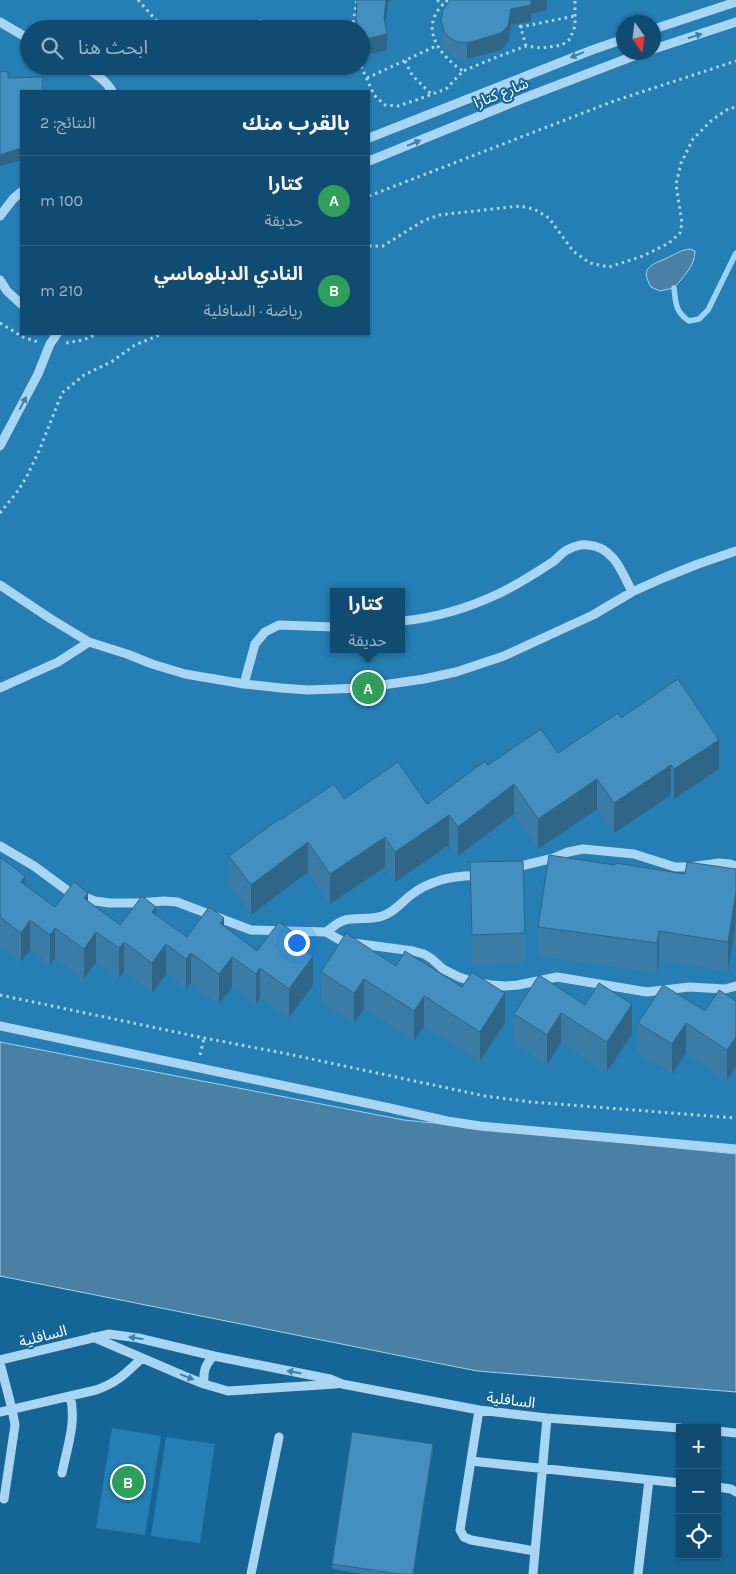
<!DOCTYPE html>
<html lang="ar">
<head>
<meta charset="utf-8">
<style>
	body { margin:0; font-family:Karla,"Noto Sans Arabic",sans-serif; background:#195376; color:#f1f3f6; direction:rtl }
	.controls { position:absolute; right:15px; bottom:15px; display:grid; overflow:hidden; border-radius:0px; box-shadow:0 1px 4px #0004 }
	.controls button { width:45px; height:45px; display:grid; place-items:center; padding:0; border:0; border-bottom:1px solid #306384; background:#104c71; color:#f1f3f6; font:25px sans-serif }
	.compass { position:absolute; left:616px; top:15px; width:45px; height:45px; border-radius:50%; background:#104c71; box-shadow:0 1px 4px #0004; rotate:166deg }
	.you { position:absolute; left:296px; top:942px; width:18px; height:18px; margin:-12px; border:4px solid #fff; border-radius:50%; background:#1a73e8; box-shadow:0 0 0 8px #1a73e833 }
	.badge { display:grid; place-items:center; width:32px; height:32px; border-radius:50%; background:#e69b98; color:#fff; font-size:16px; font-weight:700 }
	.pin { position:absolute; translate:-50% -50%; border:2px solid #fff; box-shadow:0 1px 5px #0006 }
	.popup { position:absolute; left:330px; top:588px; width:75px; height:65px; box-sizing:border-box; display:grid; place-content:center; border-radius:0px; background:#104c71; filter:drop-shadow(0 1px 4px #0005); font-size:16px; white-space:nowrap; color:#9cb4c3 }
	.popup b { font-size:19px; color:#f1f3f6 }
	.popup::after { content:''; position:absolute; left:50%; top:100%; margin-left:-10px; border:10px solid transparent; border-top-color:#104c71 }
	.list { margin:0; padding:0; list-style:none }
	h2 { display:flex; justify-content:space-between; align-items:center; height:65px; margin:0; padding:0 20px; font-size:21px }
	h2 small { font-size:16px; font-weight:400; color:#9cb4c3 }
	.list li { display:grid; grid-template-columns:32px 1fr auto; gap:15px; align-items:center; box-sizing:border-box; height:90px; padding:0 20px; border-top:1px solid #306384 }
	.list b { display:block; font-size:19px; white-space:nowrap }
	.list p { margin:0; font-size:16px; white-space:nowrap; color:#9cb4c3 }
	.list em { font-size:16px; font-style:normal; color:#9cb4c3 }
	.icon { flex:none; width:28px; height:28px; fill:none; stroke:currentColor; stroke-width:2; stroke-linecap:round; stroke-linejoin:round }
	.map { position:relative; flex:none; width:736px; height:1574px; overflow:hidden; direction:ltr }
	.search { position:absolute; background:#104c71; box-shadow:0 1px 4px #0004; left:20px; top:20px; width:350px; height:55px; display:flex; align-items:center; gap:12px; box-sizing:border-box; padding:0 18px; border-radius:28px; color:#9cb4c3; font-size:19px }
	.panel { position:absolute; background:#104c71; box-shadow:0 1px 4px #0004; left:20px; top:90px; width:350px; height:245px; border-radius:0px; direction:rtl }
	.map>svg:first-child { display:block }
	.green { fill:#257eb4; fill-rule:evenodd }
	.water { fill:#4a80a4; stroke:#9ad4f4 }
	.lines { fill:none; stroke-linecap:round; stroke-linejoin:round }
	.stream { stroke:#9ad4f4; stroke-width:5.5 }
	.path { stroke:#a8d6f2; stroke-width:3; stroke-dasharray:2.5 4; stroke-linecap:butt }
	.minor { stroke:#a8d6f2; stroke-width:9 }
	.wall { fill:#3a7ca5 }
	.shaded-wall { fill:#2f6586 }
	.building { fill:#4390c0; stroke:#2f6586 }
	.oneway { fill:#3a81ae }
	.labels { text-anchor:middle; stroke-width:4; stroke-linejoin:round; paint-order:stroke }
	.street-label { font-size:15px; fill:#fff; stroke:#166597 }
</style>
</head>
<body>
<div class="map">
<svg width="736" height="1574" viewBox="0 0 736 1574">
	<rect width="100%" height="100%" fill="#166597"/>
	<path class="green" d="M0 0H736V1154L404 1120 0 1042ZM624 22H654V52H624ZM29 29H361V66H29ZM21 91H369V334H21ZM334 592H402V649H334Z
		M112 1428 161 1436 145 1535 96 1528Z
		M166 1437 215 1444 200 1543 151 1536Z"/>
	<path class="water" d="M690 249 695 251C695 266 683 277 674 288L660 291 651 287C639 267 652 265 667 258 675 254 681 250 690 249Z
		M0 1042 404 1120 736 1154V1392L477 1371 0 1276Z"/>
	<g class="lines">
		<path class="stream" d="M674 288C676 304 675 311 689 321L699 319 708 310 736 253"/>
		<path class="path" d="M138 0 164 29
			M437 0 443 4
			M448 0C417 24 437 54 463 71
			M520 25 526 46
			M520 27 575 16
			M228 29 261 21 278 29
			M352 29 357 0
			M405 61 412 75 432 95
			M361 66 374 95 385 105 398 106 416 100 446 89 463 71 497 57 526 46 542 48 562 45 570 39 575 26V0
			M367 78 436 46
			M369 196 614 101 736 61
			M369 246H383L423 221 439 215 520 206 534 209 549 218 573 251 590 263 609 267 643 256 669 243 680 233 682 223 676 184 681 163 693 139 712 120 728 109 736 107
			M0 323 23 337 38 342
			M66 343 83 340 97 334
			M0 513 17 492 26 478 39 451 62 393 84 375 111 362 135 345 162 334
			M0 995 204 1038 288 1054 485 1096 531 1102 736 1118
			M200 1055 204 1038"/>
		<path class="minor" d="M0 22 29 39
			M654 29 736 2
			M654 49 736 22
			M82 66C94 72 105 79 112 91
			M369 138 592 50 624 39
			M369 161 524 98 644 52
			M0 216 13 199 21 192
			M0 280 7 291 21 304
			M0 446 38 374 50 344 57 334
			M0 585 51 619 89 642 127 654 152 664 185 674 244 684 281 688 308 690 362 688 424 679 456 672 504 656 593 615 632 592 663 578 698 564 736 551
			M402 621C434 618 468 608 498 594 517 585 536 573 554 561 559 557 563 551 569 549 575 546 581 544 588 545 614 547 622 572 632 592
			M244 684 255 644 265 632 279 625 334 627
			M0 688 58 662 89 642
			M0 846 34 866 68 891 95 901 110 903H139L164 901 177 902 251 930 326 932 340 940 353 943 413 951 424 954 432 959 443 969 459 977 474 982 491 985 505 986 518 985 557 977 647 992 689 987 725 989 736 986
			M512 868 554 858 568 852 583 849 634 854 675 867H690L719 863 730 864 736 866
			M326 932C332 928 339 921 345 920 359 917 374 921 387 914 397 909 403 901 411 895 431 880 456 875 480 876
			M0 1026 385 1107 447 1121 480 1126 736 1149
			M93 1337 184 1376 204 1384 228 1391 336 1384
			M0 1360 109 1334 138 1338 214 1356 330 1379 342 1384 479 1410 547 1418 680 1428
			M0 1363 12 1409 15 1425 4 1499
			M204 1384C203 1372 205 1364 214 1356
			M479 1410 460 1530 464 1537 471 1540 535 1551
			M0 1412 96 1390C117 1383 126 1373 141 1359
			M717 1431 736 1433
			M471 1461 680 1483
			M62 1473C67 1448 77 1421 70 1396
			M717 1487 731 1489 736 1492
			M251 1574 279 1437
			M533 1574 547 1418
			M638 1574 649 1480"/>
	</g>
	<path class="wall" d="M547 0V10L531 14V21L511 25 508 42 501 50 467 59 457 58 450 54 444 47 441 36V20Z
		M621 718 719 769 674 799 671 795 614 833 597 809 538 849 514 814 458 856 449 845 395 882 385 867 330 904 308 872 251 915 229 885V856L280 820 344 799 427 804 488 765 558 753Z
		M0 857 25 885 55 907 88 901 120 925 156 915 187 937 224 926 257 951 293 941 313 985 289 1018 260 998 256 1004 232 987 219 1004 191 983 186 989 166 974 152 993 124 972 119 978 96 962 84 979 55 958 50 965 30 950 21 962 0 947Z
		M470 862 525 933V963L472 965Z
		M615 865 685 874 736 869V922L728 972 659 961 657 973 538 956V927Z
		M396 966 505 1023 480 1061 424 1026 414 1041 364 1009 354 1023 321 1002V972Z
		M736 1001V1066L727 1080 686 1053 672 1074 638 1053V1023L705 1011Z
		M585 1005 632 1034 607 1072 561 1043 547 1065 514 1044V1014Z
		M433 1450 413 1574H362L332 1569V1564Z"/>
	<path class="shaded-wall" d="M386 0H390L388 4 384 34V18Z
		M531 0H547V10L531 14V21L511 25 508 42 501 50 467 59V43L511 9Z
		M387 34V50L361 56V40Z
		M21 148V160L0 166V155Z
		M719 740V769L674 799V769Z
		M671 765V795L614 833V803Z
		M597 779V809L538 849V819Z
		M514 784V814L458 856V827Z
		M449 815V845L395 882V852Z
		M385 837V867L330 904V874Z
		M308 842V872L251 915V885Z
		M25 876V906L21 882Z
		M736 892V922L728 972V942Z
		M88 893V923L84 898Z
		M156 907V936L152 912Z
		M224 918V947L220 923Z
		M30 920V950L21 962V933Z
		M55 928V958L50 965V935Z
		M659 931V961L657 973V943Z
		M96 932V962L84 979V949Z
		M293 932V962L289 938Z
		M124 942V972L119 978V948Z
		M166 944V974L152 993V963Z
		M191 953V983L186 989V959Z
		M313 956V985L289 1018V989Z
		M232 957V987L219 1004V974Z
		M260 968V998L256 1004V974Z
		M364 979V1009L354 1023V993Z
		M505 993V1023L480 1061V1032Z
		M424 996V1026L414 1041V1011Z
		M632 1004V1034L607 1072V1042Z
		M561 1013V1043L547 1065V1035Z
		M686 1023V1053L672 1074V1044Z
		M736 1037V1066L727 1080V1050Z
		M433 1444V1450L413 1574Z"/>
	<path class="building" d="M357 0H386L384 18 387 34 361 40V29H358L356 18Z
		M450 0H531V5L511 9 508 26 501 33 467 43 457 42 450 38 444 31 441 20 443 10Z
		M0 71 8 72V78L43 77 42 91H21V148L0 155Z
		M678 679 719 740 674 769 671 765 614 803 597 779 538 819 514 784 458 827 449 815 395 852 385 837 330 874 308 842 251 885 229 856 279 819 280 820 334 784 344 799 398 762 427 804 485 761 488 765 541 729 558 753 618 713 621 718Z
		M549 855 615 865V863L685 874 687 862 736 869V892L728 942 659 931 657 943 538 927Z
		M0 857 25 876 21 882 55 907 74 882 88 893 84 898 120 925 142 896 156 907 152 912 187 937 209 907 224 918 220 923 257 951 279 922 293 932 289 938 313 956 289 989 260 968 256 974 232 957 219 974 191 953 186 959 166 944 152 963 124 942 119 948 96 932 84 949 55 928 50 935 30 920 21 933 0 917Z
		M523 861 525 933 472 935 470 862Z
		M346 933 396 966 405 951 462 987 472 972 505 993 480 1032 424 996 414 1011 364 979 354 993 321 972Z
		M539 975 585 1005 599 983 632 1004 607 1042 561 1013 547 1035 514 1014Z
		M663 985 705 1011 719 990 736 1001V1037L727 1050 686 1023 672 1044 638 1023Z
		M352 1432 433 1444 413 1574H399L332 1564Z"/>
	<defs><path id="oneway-solid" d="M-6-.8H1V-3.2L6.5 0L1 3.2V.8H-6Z" transform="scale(1.25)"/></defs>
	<g class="oneway">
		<use href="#oneway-solid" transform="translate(695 36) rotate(-18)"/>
		<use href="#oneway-solid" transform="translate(577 55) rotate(158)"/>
		<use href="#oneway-solid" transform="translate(414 143) rotate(-22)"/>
		<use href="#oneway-solid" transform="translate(23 403) rotate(-62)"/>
		<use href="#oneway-solid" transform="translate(136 1338) rotate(-171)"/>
		<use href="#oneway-solid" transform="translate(294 1372) rotate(-169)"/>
		<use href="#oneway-solid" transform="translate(187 1377) rotate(22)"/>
	</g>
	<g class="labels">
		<g class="street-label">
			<text transform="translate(501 93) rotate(-22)" y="5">شارع كتارا</text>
			<text transform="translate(43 1336) rotate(-14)" y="5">السافلية</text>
			<text transform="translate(511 1400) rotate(7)" y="5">السافلية</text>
		</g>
	</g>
</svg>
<div class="controls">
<button>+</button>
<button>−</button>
<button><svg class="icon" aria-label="locate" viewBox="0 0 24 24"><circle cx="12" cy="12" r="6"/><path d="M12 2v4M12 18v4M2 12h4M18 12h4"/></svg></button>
</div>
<svg class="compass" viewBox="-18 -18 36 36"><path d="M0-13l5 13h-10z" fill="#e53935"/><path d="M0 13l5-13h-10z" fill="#9cb4c3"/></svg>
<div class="you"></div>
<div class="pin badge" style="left:368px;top:688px;background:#2e9e5b">A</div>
<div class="popup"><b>كتارا</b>حديقة</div>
<div class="pin badge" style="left:128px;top:1482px;background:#2e9e5b">B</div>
<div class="search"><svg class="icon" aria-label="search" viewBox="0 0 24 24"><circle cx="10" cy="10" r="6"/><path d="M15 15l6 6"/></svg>ابحث هنا</div>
<section class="panel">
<h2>بالقرب منك<small>النتائج: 2</small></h2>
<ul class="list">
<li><span class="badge" style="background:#2e9e5b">A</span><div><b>كتارا</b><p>حديقة</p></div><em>100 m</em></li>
<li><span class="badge" style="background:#2e9e5b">B</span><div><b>النادي الدبلوماسي</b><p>رياضة · السافلية</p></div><em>210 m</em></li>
</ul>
</section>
</div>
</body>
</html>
